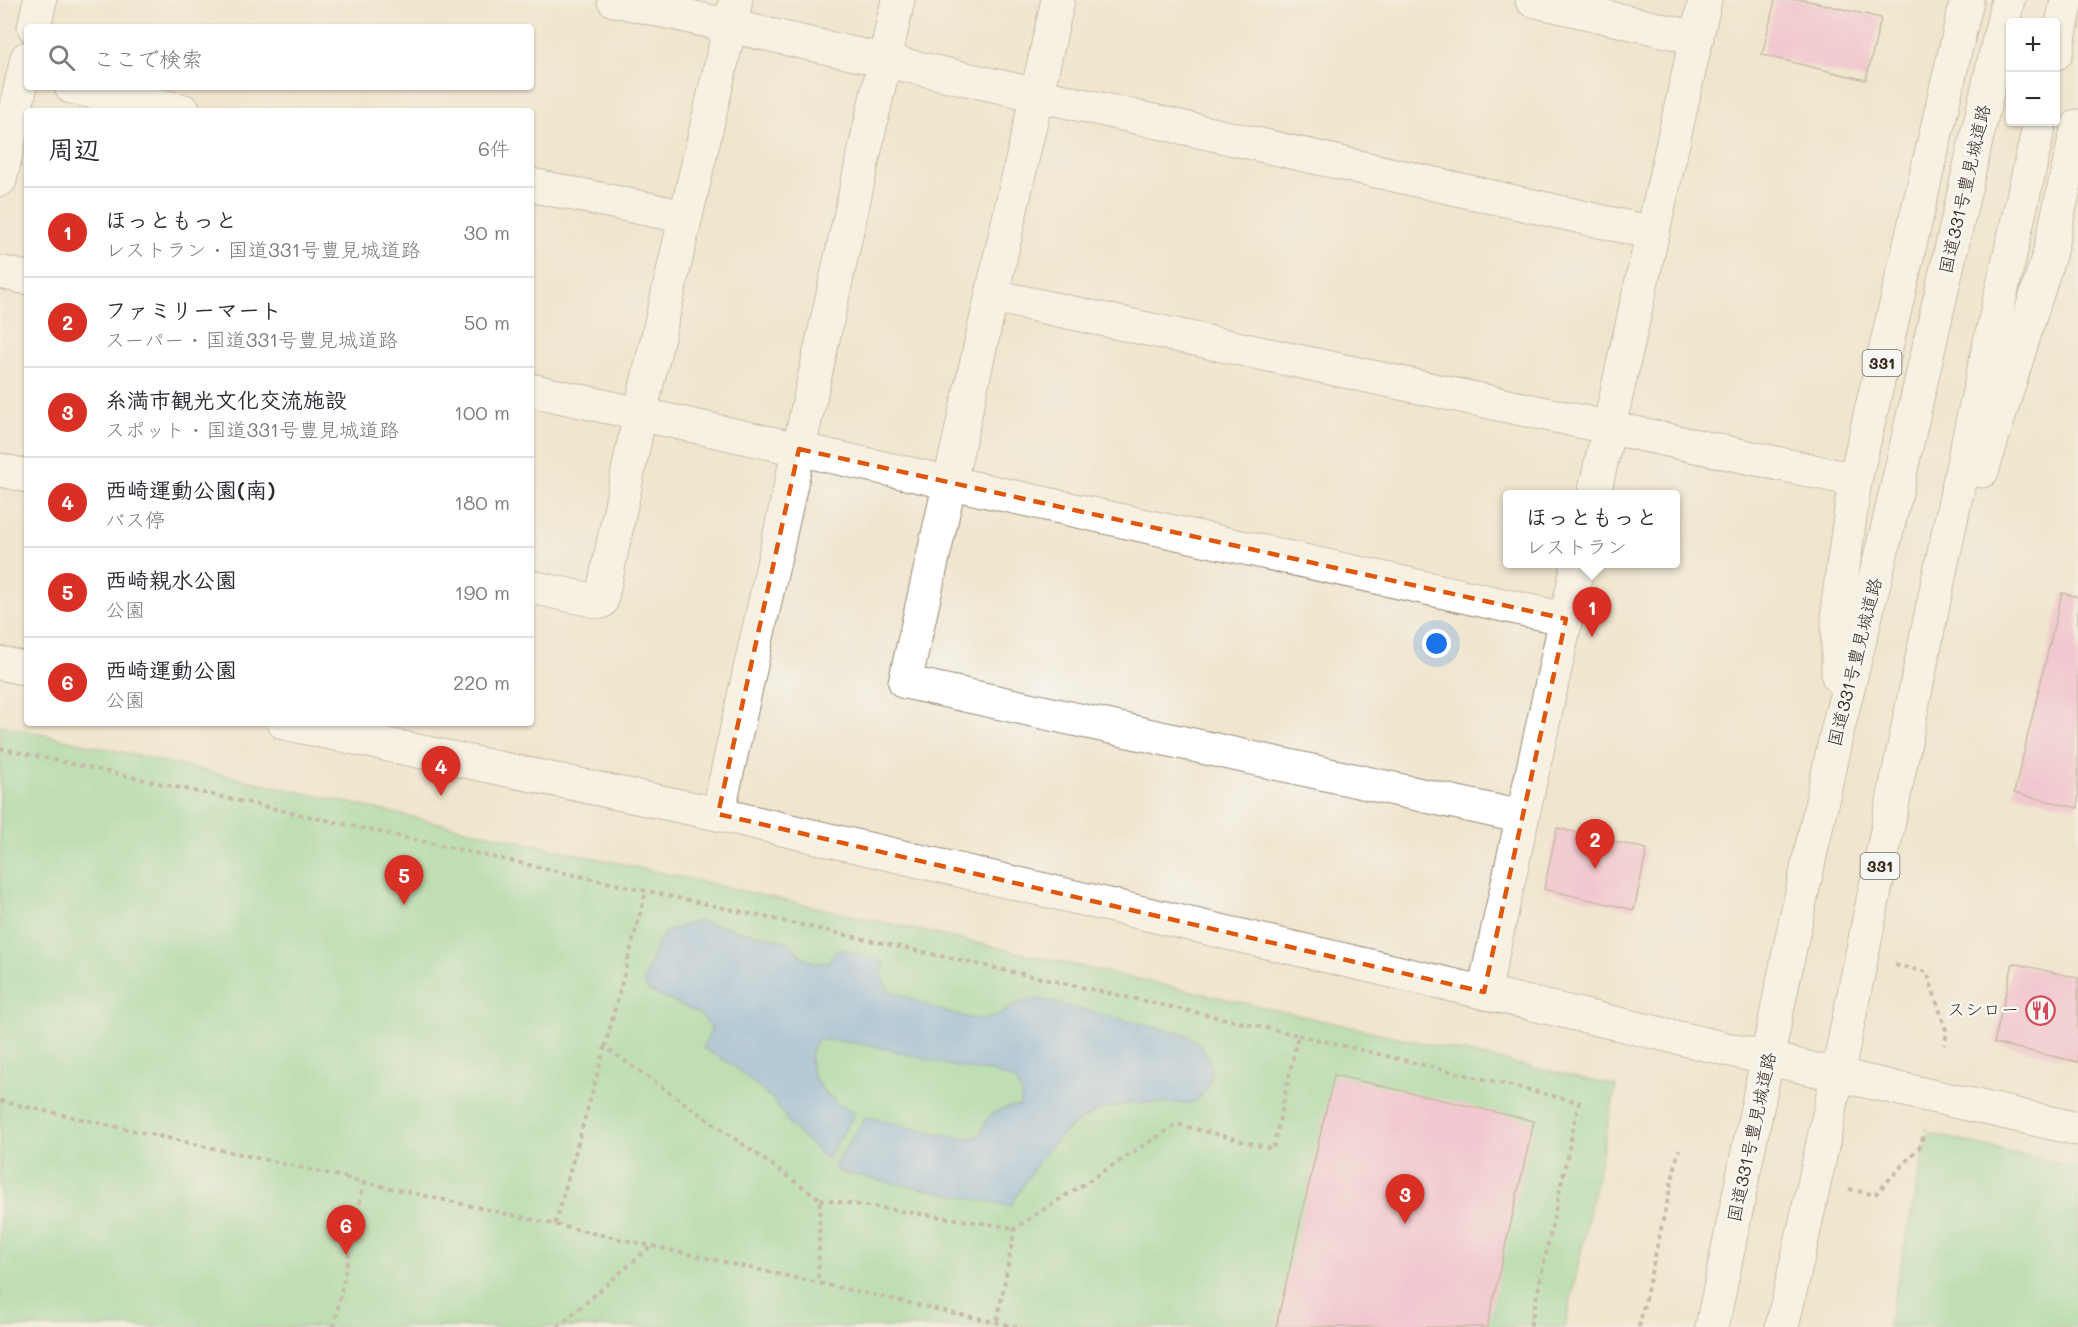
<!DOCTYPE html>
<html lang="ja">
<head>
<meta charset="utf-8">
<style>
	body { margin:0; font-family:Mali,"Klee One",sans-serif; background:#f7f7f7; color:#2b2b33 }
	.controls { position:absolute; right:18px; top:18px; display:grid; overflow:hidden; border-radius:6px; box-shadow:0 2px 4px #0004 }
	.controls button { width:54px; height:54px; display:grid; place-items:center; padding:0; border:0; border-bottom:2px solid #e1e1e2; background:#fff; color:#2b2b33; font:30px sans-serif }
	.you { position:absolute; left:1437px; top:644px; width:21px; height:21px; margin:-15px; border:4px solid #fff; border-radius:50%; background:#1a73e8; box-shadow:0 0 0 9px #1a73e833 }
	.badge { display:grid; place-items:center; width:39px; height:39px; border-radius:50%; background:#d93025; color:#fff; font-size:20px; font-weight:700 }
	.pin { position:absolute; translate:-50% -50px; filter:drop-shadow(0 2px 3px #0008) }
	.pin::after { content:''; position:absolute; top:32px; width:21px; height:18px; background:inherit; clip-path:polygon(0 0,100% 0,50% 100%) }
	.popup { position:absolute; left:1503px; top:490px; width:177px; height:78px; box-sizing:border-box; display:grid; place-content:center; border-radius:6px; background:#fff; filter:drop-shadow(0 2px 4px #0005); font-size:20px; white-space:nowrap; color:#7c7c81 }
	.popup b { font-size:22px; color:#2b2b33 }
	.popup::after { content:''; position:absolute; left:50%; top:100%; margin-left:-12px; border:12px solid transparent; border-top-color:#fff }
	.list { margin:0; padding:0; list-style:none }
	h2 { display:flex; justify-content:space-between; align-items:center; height:78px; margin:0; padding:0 24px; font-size:26px }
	h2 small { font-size:20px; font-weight:400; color:#7c7c81 }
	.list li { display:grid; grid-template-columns:39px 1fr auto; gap:18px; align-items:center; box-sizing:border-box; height:90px; padding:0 24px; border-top:2px solid #e1e1e2 }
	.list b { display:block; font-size:22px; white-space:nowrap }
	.list p { margin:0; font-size:20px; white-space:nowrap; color:#7c7c81 }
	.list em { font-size:20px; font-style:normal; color:#7c7c81 }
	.icon { flex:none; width:33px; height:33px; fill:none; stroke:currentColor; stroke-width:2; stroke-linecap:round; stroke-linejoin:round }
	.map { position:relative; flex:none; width:2078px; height:1327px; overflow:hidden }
	.search { position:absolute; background:#fff; box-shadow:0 2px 4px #0004; left:24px; top:24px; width:510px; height:66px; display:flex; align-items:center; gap:15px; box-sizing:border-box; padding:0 21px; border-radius:6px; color:#7c7c81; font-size:22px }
	.panel { position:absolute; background:#fff; box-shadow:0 2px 4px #0004; left:24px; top:108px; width:510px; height:618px; border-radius:6px }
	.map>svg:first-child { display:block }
	.green { fill:#84d696; stroke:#60805a; stroke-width:1.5 }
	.water { fill:#6fa9df; stroke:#556a7e; stroke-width:1.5 }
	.building { fill:#f3a4d2 }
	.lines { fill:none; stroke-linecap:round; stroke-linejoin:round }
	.street-casing { stroke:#968876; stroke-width:35 }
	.secondary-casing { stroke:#968876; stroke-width:35 }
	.highway-casing { stroke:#968876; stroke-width:35 }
	.path { stroke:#968876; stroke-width:4; stroke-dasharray:4.5 4.5; stroke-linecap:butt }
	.street { stroke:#fff; stroke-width:33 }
	.secondary { stroke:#fff; stroke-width:33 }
	.highway { stroke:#fff; stroke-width:33 }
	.marked { fill:none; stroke:#df570d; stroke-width:4.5; stroke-dasharray:12 8; stroke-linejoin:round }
	.labels { text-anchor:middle; stroke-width:5; stroke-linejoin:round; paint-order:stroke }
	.shield { fill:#f6f6f2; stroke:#73675e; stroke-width:1.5 }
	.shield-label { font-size:16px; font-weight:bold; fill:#3b2a1e }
	.street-label { font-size:18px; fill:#3b2a1e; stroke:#f6f6f2 }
	.poi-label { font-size:18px; fill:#3b2a1e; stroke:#f6f6f2; text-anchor:end }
</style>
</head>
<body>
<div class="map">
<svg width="2078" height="1327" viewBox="0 0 2078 1327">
	<rect width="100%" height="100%" fill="#f6f6f2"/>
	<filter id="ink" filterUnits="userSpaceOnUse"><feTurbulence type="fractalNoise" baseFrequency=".0167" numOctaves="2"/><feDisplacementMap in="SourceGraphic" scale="12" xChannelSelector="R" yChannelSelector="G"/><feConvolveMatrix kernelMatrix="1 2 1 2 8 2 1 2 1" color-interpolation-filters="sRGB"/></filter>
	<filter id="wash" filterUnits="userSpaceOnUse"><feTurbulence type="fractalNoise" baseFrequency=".008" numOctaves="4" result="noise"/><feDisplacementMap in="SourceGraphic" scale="24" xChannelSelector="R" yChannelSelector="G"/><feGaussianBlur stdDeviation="1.35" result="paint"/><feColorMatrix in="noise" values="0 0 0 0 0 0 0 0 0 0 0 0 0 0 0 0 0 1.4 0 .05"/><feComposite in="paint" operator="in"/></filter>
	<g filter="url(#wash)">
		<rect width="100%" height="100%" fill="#f0e5cd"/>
		<path class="green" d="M0 725 1616 1086 1565 1327H0Z
			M1928 1133 2078 1168V1327H1888Z"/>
		<path class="water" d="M698 921 789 942 802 957 815 963H827L835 952 845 950 884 962 882 976 887 989C909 998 968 1025 991 1018 1002 1015 1010 1007 1020 1003 1025 1001 1032 1000 1038 999L1187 1035C1205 1047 1218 1065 1207 1088 1204 1093 1198 1098 1194 1102 1174 1105 1154 1102 1134 1103 1070 1108 1039 1156 1011 1206L838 1172 834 1167 866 1117C886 1121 962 1143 977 1136 983 1133 983 1126 987 1120 995 1109 1008 1107 1020 1106L1022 1093 1015 1080 992 1072 957 1067 871 1045 831 1040H816C798 1073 826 1098 854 1114L827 1159 791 1126 775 1101 748 1078 730 1063 703 1048 712 1028 700 1014 649 991 643 983 658 942 665 932Z"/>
		<g id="blocks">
			<path class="building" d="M1775 0H1805L1881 18 1866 80 1762 55Z
				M2062 593 2078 597V808L2014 793Z
				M1557 828 1647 849 1634 910 1544 889Z
				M2013 963 2078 978V1062L1994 1043Z
				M1334 1075 1534 1121 1487 1327H1276Z"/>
		</g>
	</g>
	<g filter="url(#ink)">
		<use href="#blocks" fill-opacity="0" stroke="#968876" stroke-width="1.5"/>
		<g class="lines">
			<defs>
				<path id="street" d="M614 0 1653 233
					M1058 0 905 682 1522 817
					M1532 0 1697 38
					M34 27 40 0
					M71 87 184 111
					M0 180 27 58
					M531 185 686 217
					M0 272 27 278
					M993 296 1855 480
					M531 390 1566 619
					M0 470 27 476
					M1594 494 1705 0
					M531 587 601 602 640 414 736 0
					M718 814 898 0
					M1484 992 1578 564
					M1838 1075 2078 1129"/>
				<path id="secondary" d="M0 663 27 669
					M284 723 718 814 1838 1075"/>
				<path id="highway" d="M2056 53 2067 0
					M1982 471 2049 255 2078 126
					M1838 676V604L1855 480 1967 0
					M1712 1327 1791 943 1837 732 1889 522 2008 0
					M1782 1327C1843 1065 1891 801 1947 539 1976 399 2009 261 2040 122"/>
			</defs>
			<use href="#street" class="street-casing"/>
			<use href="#secondary" class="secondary-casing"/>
			<use href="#highway" class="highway-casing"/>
			<path class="path" d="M0 748 1298 1035 1273 1149 1177 1124 1015 1228 997 1322
				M1895 965 1927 972 1947 1033 1944 1045
				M1298 1035 1579 1102 1530 1327
				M605 1047 646 891
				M0 1101 348 1178
				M345 1178 1017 1327
				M1849 1189 1875 1195 1921 1145 1924 1131
				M820 1199 1015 1228
				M555 1224 605 1047 820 1199 818 1283
				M334 1327 364 1182
				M558 1327 651 1246
				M1639 1327 1679 1149"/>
			<use href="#street" class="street"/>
			<use href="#secondary" class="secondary"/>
			<use href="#highway" class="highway"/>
		</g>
	</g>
	<path d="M0 0H2078V1327H0ZM799 449 1566 619 1484 992 718 814Z" fill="#f0e5cd" fill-opacity=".55" fill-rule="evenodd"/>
	<path class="marked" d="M799 449 1566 619 1484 992 718 814Z"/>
	<defs>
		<symbol id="restaurant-ring" viewBox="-11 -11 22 22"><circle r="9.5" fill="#f6f6f2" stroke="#d1495b" stroke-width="1.5"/><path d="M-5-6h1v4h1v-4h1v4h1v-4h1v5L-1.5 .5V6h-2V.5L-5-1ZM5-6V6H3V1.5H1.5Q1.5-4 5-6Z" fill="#d1495b"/></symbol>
	</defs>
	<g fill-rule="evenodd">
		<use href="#restaurant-ring" x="2024" y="994" width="33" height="33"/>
	</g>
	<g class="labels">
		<g class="shield">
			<rect x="1862.5" y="350" width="39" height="26" rx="4.5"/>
			<rect x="1860.5" y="853" width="39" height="26" rx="4.5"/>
		</g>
		<g class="shield-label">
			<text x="1882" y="369">331</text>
			<text x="1880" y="872">331</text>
		</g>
		<g class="street-label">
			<text transform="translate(1965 189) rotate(-77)" y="6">国道331号豊見城道路</text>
			<text transform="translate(1855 662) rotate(-76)" y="6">国道331号豊見城道路</text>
			<text transform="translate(1752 1137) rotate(-78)" y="6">国道331号豊見城道路</text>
		</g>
		<g class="poi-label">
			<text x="2019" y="1016">スシロー</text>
		</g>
	</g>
</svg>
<div class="controls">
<button>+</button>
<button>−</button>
</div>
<div class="you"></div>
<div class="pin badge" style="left:1592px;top:637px">1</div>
<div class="popup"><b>ほっともっと</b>レストラン</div>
<div class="pin badge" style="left:1595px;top:869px">2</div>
<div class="pin badge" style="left:1405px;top:1224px">3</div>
<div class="pin badge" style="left:441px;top:796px">4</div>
<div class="pin badge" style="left:404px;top:905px">5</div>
<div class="pin badge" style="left:346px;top:1255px">6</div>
<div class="search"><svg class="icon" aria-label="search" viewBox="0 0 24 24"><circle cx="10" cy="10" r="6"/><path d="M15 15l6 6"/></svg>ここで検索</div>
<section class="panel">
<h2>周辺<small>6件</small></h2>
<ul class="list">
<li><span class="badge">1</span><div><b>ほっともっと</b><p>レストラン · 国道331号豊見城道路</p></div><em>30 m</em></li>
<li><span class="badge">2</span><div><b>ファミリーマート</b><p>スーパー · 国道331号豊見城道路</p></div><em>50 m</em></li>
<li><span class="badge">3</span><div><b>糸満市観光文化交流施設</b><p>スポット · 国道331号豊見城道路</p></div><em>100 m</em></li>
<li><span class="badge">4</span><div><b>西崎運動公園(南)</b><p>バス停</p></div><em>180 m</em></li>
<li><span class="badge">5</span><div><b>西崎親水公園</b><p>公園</p></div><em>190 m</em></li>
<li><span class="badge">6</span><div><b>西崎運動公園</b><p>公園</p></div><em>220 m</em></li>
</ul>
</section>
</div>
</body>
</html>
